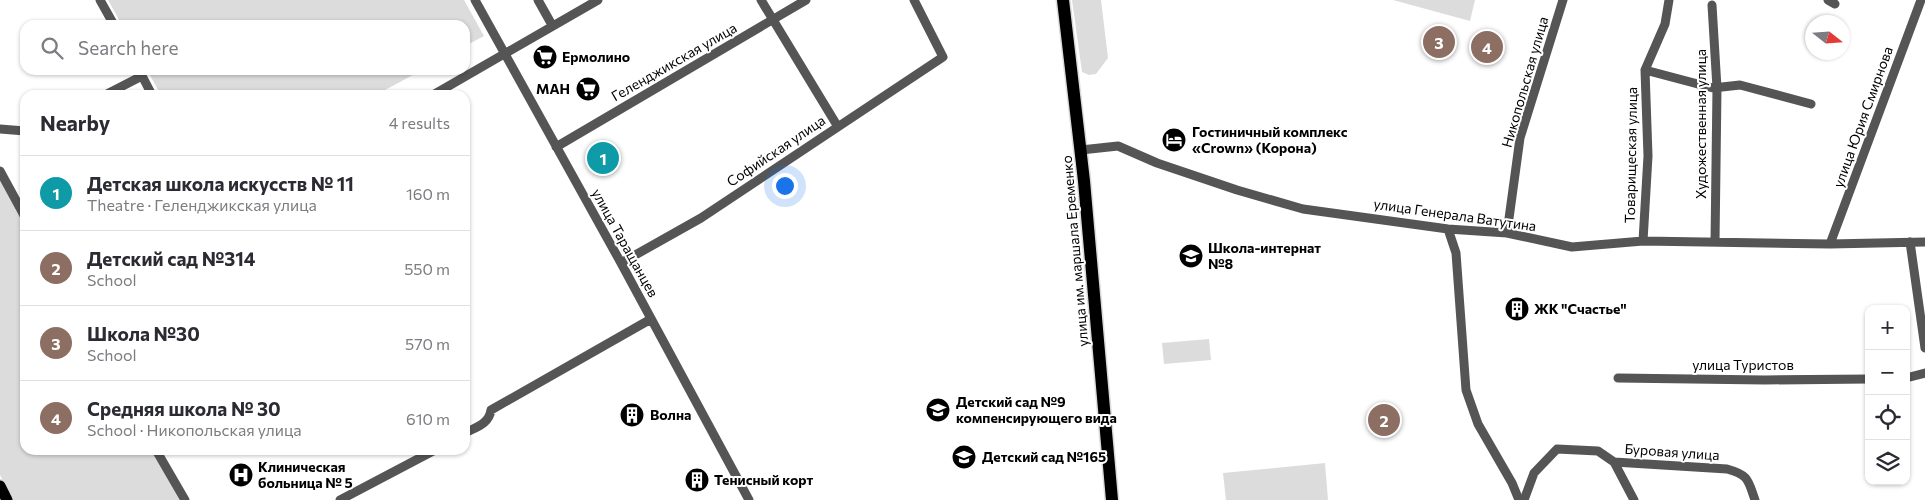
<!DOCTYPE html>
<html lang="en">
<head>
<meta charset="utf-8">
<style>
	body { margin:0; font-family:Commissioner,sans-serif; background:#f2f2f3; color:#2b2b33 }
	.controls { position:absolute; right:15px; bottom:15px; display:grid; overflow:hidden; border-radius:10px; box-shadow:0 1px 4px #0004 }
	.controls button { width:45px; height:45px; display:grid; place-items:center; padding:0; border:0; border-bottom:1px solid #e1e1e2; background:#fff; color:#2b2b33; font:25px sans-serif }
	.compass { position:absolute; left:1805px; top:15px; width:45px; height:45px; border-radius:50%; background:#fff; box-shadow:0 1px 4px #0004; rotate:107deg }
	.you { position:absolute; left:784px; top:185px; width:18px; height:18px; margin:-12px; border:4px solid #fff; border-radius:50%; background:#1a73e8; box-shadow:0 0 0 8px #1a73e833 }
	.badge { display:grid; place-items:center; width:32px; height:32px; border-radius:50%; background:#ea580c; color:#fff; font-size:16px; font-weight:700 }
	.pin { position:absolute; translate:-50% -50%; border:2px solid #fff; box-shadow:0 1px 5px #0006 }
	.list { margin:0; padding:0; list-style:none }
	h2 { display:flex; justify-content:space-between; align-items:center; height:65px; margin:0; padding:0 20px; font-size:21px }
	h2 small { font-size:16px; font-weight:400; color:#7c7c81 }
	.list li { display:grid; grid-template-columns:32px 1fr auto; gap:15px; align-items:center; box-sizing:border-box; height:75px; padding:0 20px; border-top:1px solid #e1e1e2 }
	.list b { display:block; font-size:19px; white-space:nowrap }
	.list p { margin:0; font-size:16px; white-space:nowrap; color:#7c7c81 }
	.list em { font-size:16px; font-style:normal; color:#7c7c81 }
	.icon { flex:none; width:28px; height:28px; fill:none; stroke:currentColor; stroke-width:2; stroke-linecap:round; stroke-linejoin:round }
	.map { position:relative; flex:none; width:1925px; height:500px; overflow:hidden }
	.search { position:absolute; background:#fff; box-shadow:0 1px 4px #0004; left:20px; top:20px; width:450px; height:55px; display:flex; align-items:center; gap:12px; box-sizing:border-box; padding:0 18px; border-radius:15px; color:#7c7c81; font-size:19px }
	.panel { position:absolute; background:#fff; box-shadow:0 1px 4px #0004; left:20px; top:90px; width:450px; height:365px; border-radius:15px }
	.map>svg:first-child { display:block }
	.green { fill:#dcdcdc }
	.lines { fill:none; stroke-linecap:round; stroke-linejoin:round }
	.major-casing { stroke:#dbdbdb; stroke-width:14 }
	.highway-casing { stroke:#dbdbdb; stroke-width:15 }
	.minor { stroke:#555; stroke-width:9 }
	.major { stroke:#000; stroke-width:11 }
	.highway { stroke:#000; stroke-width:12 }
	.labels { text-anchor:middle; stroke-width:4; stroke-linejoin:round; paint-order:stroke }
	.poi-label { font-size:14px; font-weight:bold; fill:#000; stroke:#fff; text-anchor:start }
	.street-label { font-size:14px; fill:#000; stroke:#fff }
</style>
</head>
<body>
<div class="map">
<svg width="1925" height="500" viewBox="0 0 1925 500">
	<rect width="100%" height="100%" fill="#fff"/>
	<path class="green" d="M108 0H464L484 36 465 46V25H122Z
		M1072 0H1101L1108 58 1096 74 1089 75 1082 72Z
		M1393 0H1475L1470 21Z
		M147 70H422L376 95H161Z
		M0 178 25 223V450H153L181 500H12L0 475Z
		M1209 339 1211 360 1164 364 1162 343Z
		M1325 463 1328 500H1226L1223 473Z"/>
	<g class="lines">
		<defs>
			<path id="major" d="M0 486 7 500"/>
			<path id="highway" d="M1063 0 1084 181 1112 500"/>
		</defs>
		<use href="#major" class="major-casing"/>
		<use href="#highway" class="highway-casing"/>
		<path class="minor" d="M100 0 114 25
			M475 0 621 263 749 500
			M538 0 552 25
			M761 0 838 127
			M1828 0 1835 4
			M1712 5 1717 88 1715 242
			M139 70 152 95
			M1645 70 1713 88 1740 85 1811 104
			M105 95 142 76
			M433 95 598 0
			M0 129 25 131
			M556 147 806 0
			M1081 150 1118 146 1157 163 1237 190 1303 209 1448 229 1507 233 1572 247 1643 241 1830 244 1925 242
			M0 171 25 217
			M1448 229 1456 253 1466 390 1478 424 1512 483 1519 500
			M1507 233 1520 138 1563 0
			M1643 241 1648 156 1645 70 1665 24 1669 0
			M1910 242 1925 348
			M1830 244 1921 0
			M621 263 701 218 943 57 914 0
			M1618 378 1765 380 1869 379
			M1906 378 1925 373
			M465 433C476 427 489 424 491 410L651 319
			M156 450 185 500
			M1614 462 1634 500
			M340 500 435 450
			M1524 500 1534 473 1557 449 1598 451 1614 462 1727 469C1749 475 1748 480 1755 500"/>
		<use href="#major" class="major"/>
		<use href="#highway" class="highway"/>
	</g>
	<defs>
		<symbol id="supermarket-disc" viewBox="-11 -11 22 22"><circle r="9.5" fill="#000" stroke="#fff"/><path d="M-6-5.5h2.5l.6 2H6L4.5 2H-2.5L-4.4-4H-6ZM-1.5 3.2a1.3 1.3 0 1 0 .1 0ZM3 3.2a1.3 1.3 0 1 0 .1 0Z" fill="#fff"/></symbol>
		<symbol id="hotel-disc" viewBox="-11 -11 22 22"><circle r="9.5" fill="#000" stroke="#fff"/><path d="M-6-4.5h1.5V1H6V5H4.5V3h-9V5H-6ZM-4 0a1.8 1.8 0 1 1 3.6 0ZM.5 0V-2.5h3Q6-2.5 6 0Z" fill="#fff"/></symbol>
		<symbol id="school-disc" viewBox="-11 -11 22 22"><circle r="9.5" fill="#000" stroke="#fff"/><path d="M0-5L7-2L0 1L-7-2ZM-4 1L0 2.5L4 1V4Q0 6-4 4Z" fill="#fff"/></symbol>
		<symbol id="building-disc" viewBox="-11 -11 22 22"><circle r="9.5" fill="#000" stroke="#fff"/><path d="M-4-6H4V6H1V3H-1V6H-4ZM-2.5-4.3h1.7v1.8h-1.7ZM.8-4.3h1.7v1.8H.8ZM-2.5-1h1.7V.8h-1.7ZM.8-1h1.7V.8H.8Z" fill="#fff"/></symbol>
		<symbol id="hospital-disc" viewBox="-11 -11 22 22"><circle r="9.5" fill="#000" stroke="#fff"/><path d="M-5-5h3v3.5h4V-5h3V5h-3V1.5h-4V5h-3Z" fill="#fff"/></symbol>
	</defs>
	<g fill-rule="evenodd">
		<use href="#supermarket-disc" x="531" y="43" width="28" height="28"/>
		<use href="#supermarket-disc" x="574" y="75" width="28" height="28"/>
		<use href="#hotel-disc" x="1160" y="126" width="28" height="28"/>
		<use href="#school-disc" x="1177" y="242" width="28" height="28"/>
		<use href="#building-disc" x="1503" y="295" width="28" height="28"/>
		<use href="#school-disc" x="924" y="396" width="28" height="28"/>
		<use href="#building-disc" x="618" y="401" width="28" height="28"/>
		<use href="#school-disc" x="950" y="443" width="28" height="28"/>
		<use href="#hospital-disc" x="227" y="461" width="28" height="28"/>
		<use href="#building-disc" x="683" y="466" width="28" height="28"/>
	</g>
	<g class="labels">
		<g class="poi-label">
			<text x="562" y="62">Ермолино</text>
			<text x="570" y="94" text-anchor="end">МАН</text>
			<text x="1192" y="137">Гостиничный комплекс<tspan x="1192" dy="16">«Crown» (Корона)</tspan></text>
			<text x="1208" y="253">Школа-интернат<tspan x="1208" dy="16">№8</tspan></text>
			<text x="1534" y="314">ЖК "Счастье"</text>
			<text x="956" y="407">Детский сад №9<tspan x="956" dy="16">компенсирующего вида</tspan></text>
			<text x="650" y="420">Волна</text>
			<text x="982" y="462">Детский сад №165</text>
			<text x="258" y="472">Клиническая<tspan x="258" dy="16">больница № 5</tspan></text>
			<text x="714" y="485">Тенисный корт</text>
		</g>
		<g class="street-label">
			<text transform="translate(674 62) rotate(-30)" y="5">Геленджикская улица</text>
			<text transform="translate(1525 82) rotate(-74)" y="5">Никопольская улица</text>
			<text transform="translate(1863 117) rotate(-70)" y="5">улица Юрия Смирнова</text>
			<text transform="translate(1701 124) rotate(-90)" y="5">Художественная улица</text>
			<text transform="translate(776 151) rotate(-34)" y="5">Софийская улица</text>
			<text transform="translate(1631 155) rotate(-89)" y="5">Товарищеская улица</text>
			<text transform="translate(1455 215) rotate(8)" y="5">улица Генерала Ватутина</text>
			<text transform="translate(625 243) rotate(61)" y="5">улица Таращанцев</text>
			<text transform="translate(1075 251) rotate(-95)" y="5">улица им. маршала Еременко</text>
			<text x="1743" y="370">улица Туристов</text>
			<text transform="translate(1672 452) rotate(4)" y="5">Буровая улица</text>
		</g>
	</g>
</svg>
<div class="controls">
<button>+</button>
<button>−</button>
<button><svg class="icon" aria-label="locate" viewBox="0 0 24 24"><circle cx="12" cy="12" r="6"/><path d="M12 2v4M12 18v4M2 12h4M18 12h4"/></svg></button>
<button><svg class="icon" aria-label="layers" viewBox="0 0 24 24"><path d="M12 4l9 5-9 5-9-5zM3 14l9 5 9-5"/></svg></button>
</div>
<svg class="compass" viewBox="-18 -18 36 36"><path d="M0-13l5 13h-10z" fill="#e53935"/><path d="M0 13l5-13h-10z" fill="#7c7c81"/></svg>
<div class="you"></div>
<div class="pin badge" style="left:603px;top:158px;background:#0f9aa8">1</div>
<div class="pin badge" style="left:1384px;top:420px;background:#8d6e63">2</div>
<div class="pin badge" style="left:1439px;top:42px;background:#8d6e63">3</div>
<div class="pin badge" style="left:1487px;top:47px;background:#8d6e63">4</div>
<div class="search"><svg class="icon" aria-label="search" viewBox="0 0 24 24"><circle cx="10" cy="10" r="6"/><path d="M15 15l6 6"/></svg>Search here</div>
<section class="panel">
<h2>Nearby<small>4 results</small></h2>
<ul class="list">
<li><span class="badge" style="background:#0f9aa8">1</span><div><b>Детская школа искусств № 11</b><p>Theatre · Геленджикская улица</p></div><em>160 m</em></li>
<li><span class="badge" style="background:#8d6e63">2</span><div><b>Детский сад №314</b><p>School</p></div><em>550 m</em></li>
<li><span class="badge" style="background:#8d6e63">3</span><div><b>Школа №30</b><p>School</p></div><em>570 m</em></li>
<li><span class="badge" style="background:#8d6e63">4</span><div><b>Средняя школа № 30</b><p>School · Никопольская улица</p></div><em>610 m</em></li>
</ul>
</section>
</div>
</body>
</html>
